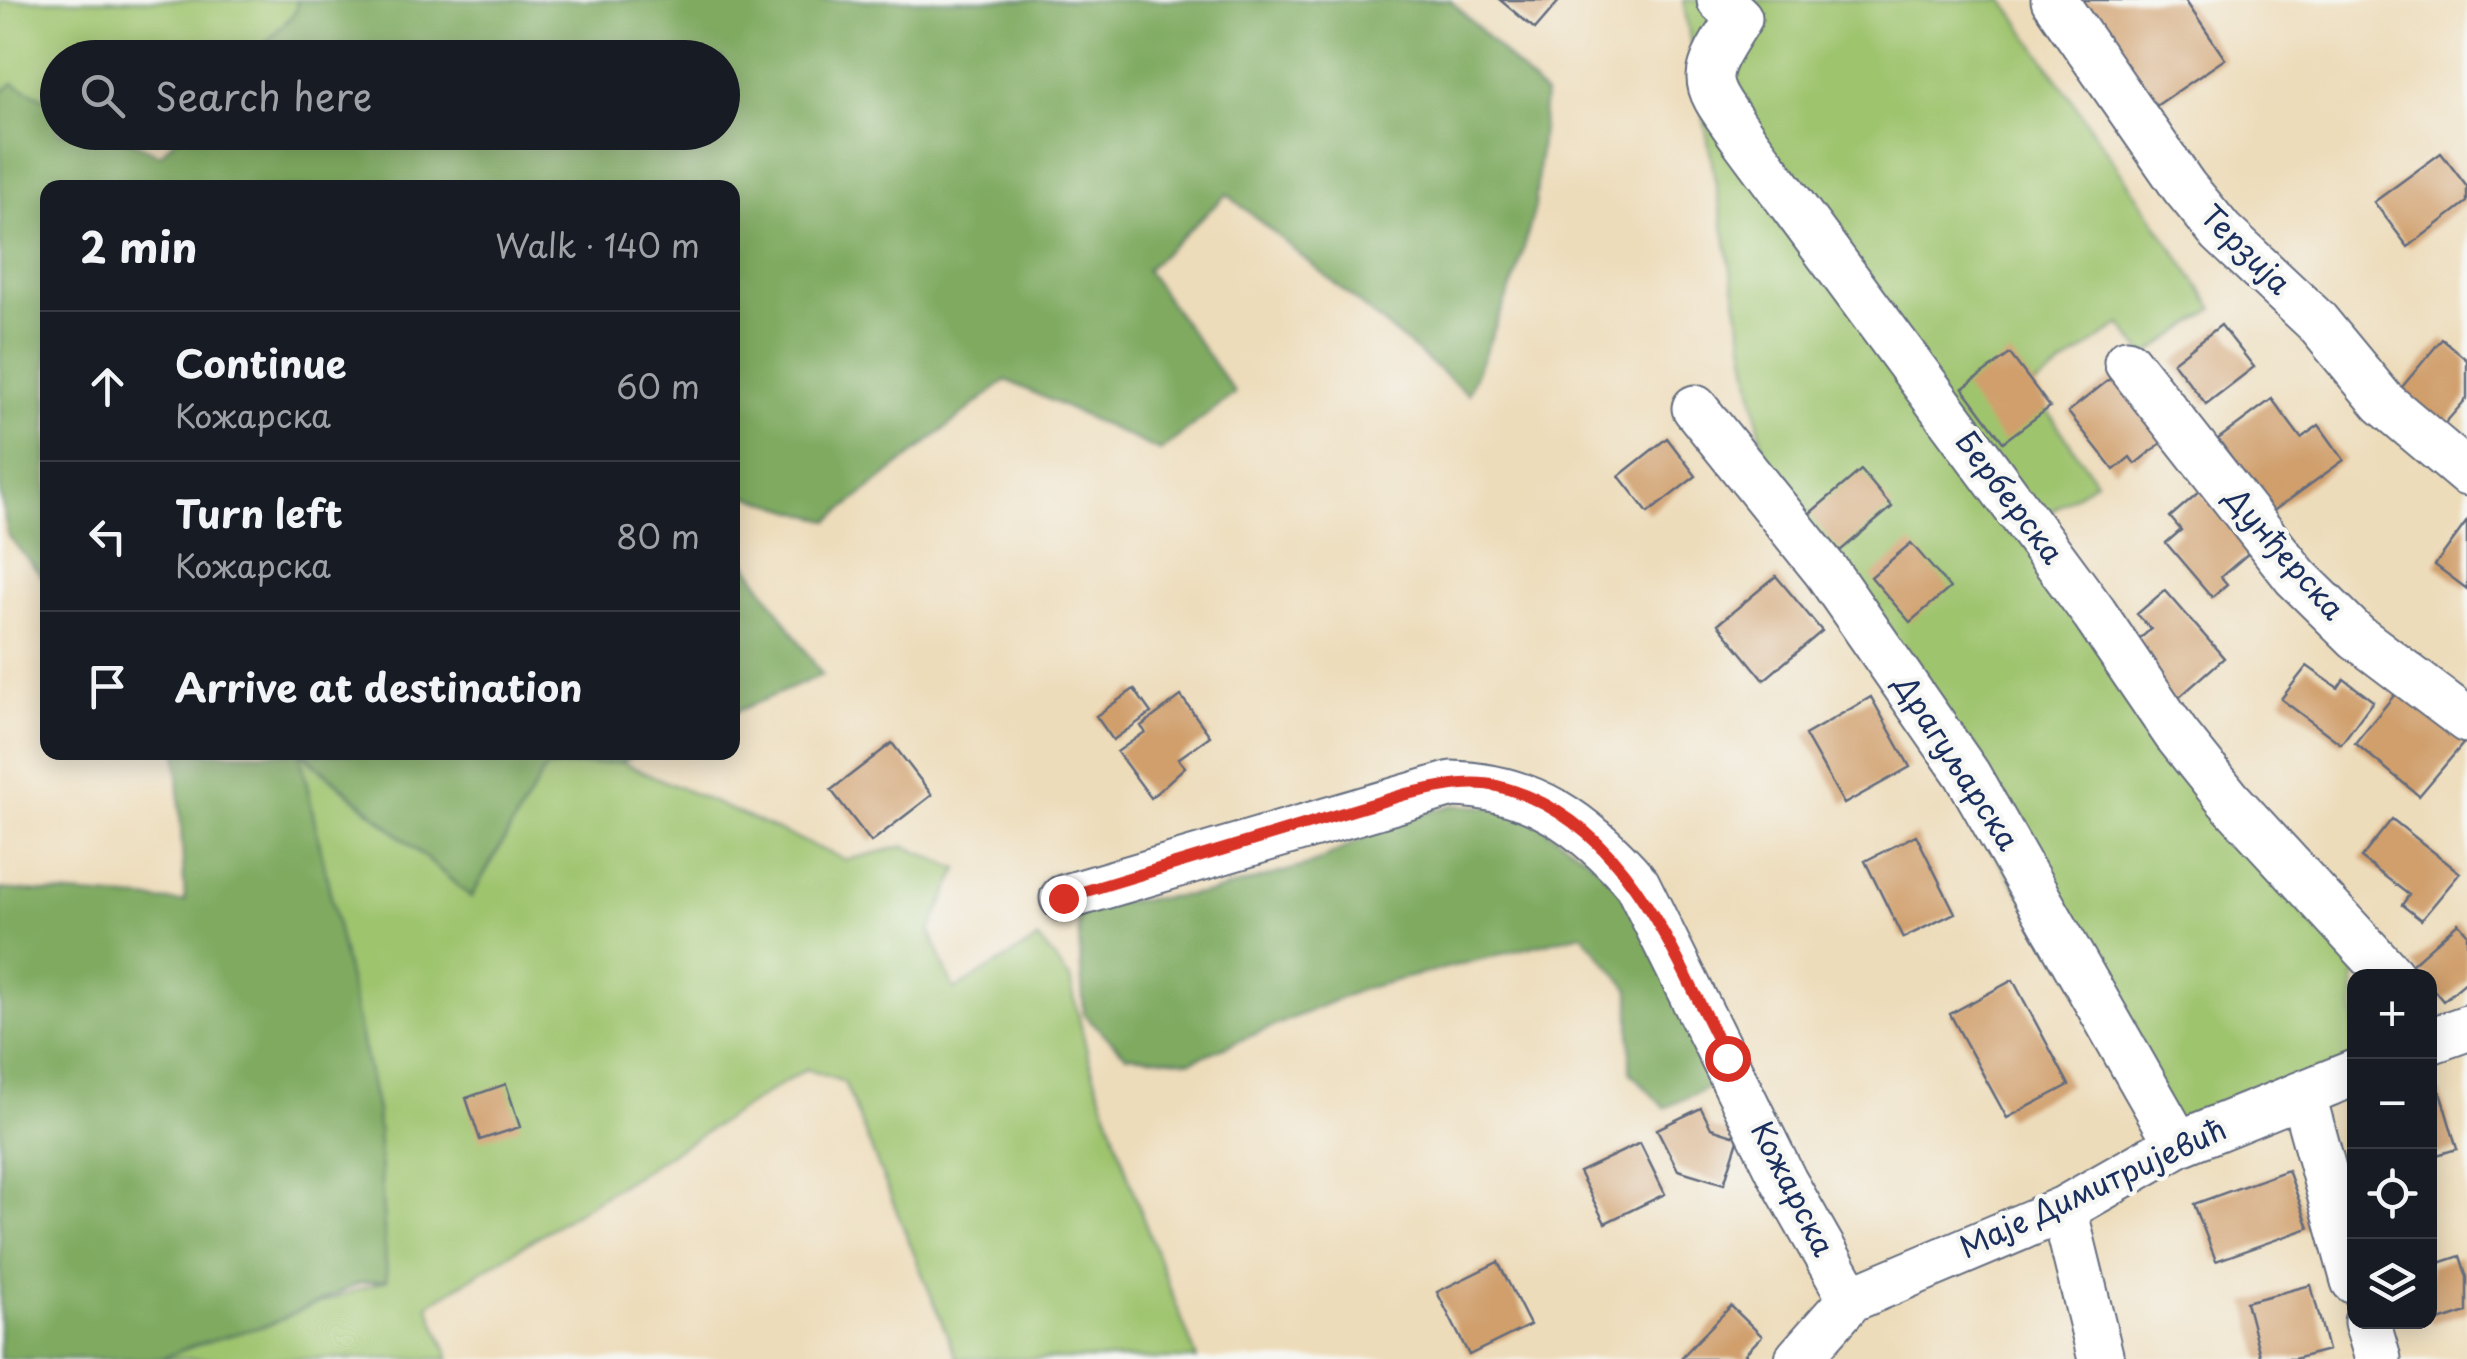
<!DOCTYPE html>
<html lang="en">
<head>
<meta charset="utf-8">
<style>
	body { margin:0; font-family:"Playpen Sans",sans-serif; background:#20242c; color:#f1f3f6 }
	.controls { position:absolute; right:30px; bottom:30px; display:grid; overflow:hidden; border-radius:20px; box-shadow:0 5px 25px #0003 }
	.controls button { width:90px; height:90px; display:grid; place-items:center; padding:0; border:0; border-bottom:2px solid #363941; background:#171b24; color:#f1f3f6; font:50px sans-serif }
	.stop { position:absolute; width:30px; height:30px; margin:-22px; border:8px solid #d93025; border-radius:50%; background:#fff }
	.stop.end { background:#d93025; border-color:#fff; box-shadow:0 2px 10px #0008 }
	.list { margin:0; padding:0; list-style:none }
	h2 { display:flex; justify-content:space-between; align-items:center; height:130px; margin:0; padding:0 40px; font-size:42px }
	h2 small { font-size:32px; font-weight:400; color:#9ea1a6 }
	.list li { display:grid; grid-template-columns:65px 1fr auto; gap:30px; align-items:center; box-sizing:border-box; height:150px; padding:0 40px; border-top:2px solid #363941 }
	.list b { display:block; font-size:38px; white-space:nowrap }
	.list p { margin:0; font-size:32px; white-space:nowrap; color:#9ea1a6 }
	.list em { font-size:32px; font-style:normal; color:#9ea1a6 }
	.icon { flex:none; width:55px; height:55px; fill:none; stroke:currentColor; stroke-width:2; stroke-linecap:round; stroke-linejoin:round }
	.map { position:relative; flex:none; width:2467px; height:1359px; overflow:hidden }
	.search { position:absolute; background:#171b24; box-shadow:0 5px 25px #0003; left:40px; top:40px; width:700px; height:110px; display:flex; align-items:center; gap:25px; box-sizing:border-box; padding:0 35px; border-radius:55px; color:#9ea1a6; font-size:38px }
	.panel { position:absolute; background:#171b24; box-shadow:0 5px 25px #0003; left:40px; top:180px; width:700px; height:580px; border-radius:20px }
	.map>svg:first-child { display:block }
	.green { fill:#9fc46e; stroke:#5d7a66; stroke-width:2.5 }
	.forest { fill:#7faa61; stroke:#4d6c60; stroke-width:2.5 }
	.building { fill:#d09f6c }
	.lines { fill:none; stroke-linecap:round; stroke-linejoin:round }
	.minor-casing { stroke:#646c7e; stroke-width:49 }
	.minor { stroke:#fff; stroke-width:45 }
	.route { stroke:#d93025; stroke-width:12 }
	.labels { text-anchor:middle; stroke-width:9; stroke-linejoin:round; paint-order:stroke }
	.street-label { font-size:30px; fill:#1b2f5e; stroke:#f6f6f2 }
</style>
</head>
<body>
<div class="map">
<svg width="2467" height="1359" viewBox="0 0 2467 1359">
	<rect width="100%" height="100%" fill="#f6f6f2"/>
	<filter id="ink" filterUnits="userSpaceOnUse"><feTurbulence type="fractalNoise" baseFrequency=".01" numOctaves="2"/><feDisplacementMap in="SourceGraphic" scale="20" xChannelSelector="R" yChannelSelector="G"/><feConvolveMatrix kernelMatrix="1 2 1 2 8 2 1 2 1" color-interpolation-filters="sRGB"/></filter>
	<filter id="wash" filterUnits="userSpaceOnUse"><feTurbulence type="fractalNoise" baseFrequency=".0048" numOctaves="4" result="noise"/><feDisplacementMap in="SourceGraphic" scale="40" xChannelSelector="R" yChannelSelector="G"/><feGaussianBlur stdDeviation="2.25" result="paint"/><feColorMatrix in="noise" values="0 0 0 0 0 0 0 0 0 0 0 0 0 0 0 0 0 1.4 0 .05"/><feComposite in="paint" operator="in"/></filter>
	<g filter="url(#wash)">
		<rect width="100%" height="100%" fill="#eddcba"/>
		<path class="green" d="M0 0H297L296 11 252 57 58 58 57 105 13 83 0 94Z
			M1683 0H2004L2214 309 2145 356 2121 324 2032 388 2096 481 2030 526 2390 976H2354V1073L2178 1144 1772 500Z
			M300 752 471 897 546 768 621 762 846 860 905 846 958 869 930 931 954 990 1039 939 1070 979 1089 1060 1141 1213 1197 1359H957L844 1082 806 1069 428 1305 450 1359H157L387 1280 377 1111Z"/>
		<path class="forest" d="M297 0H1450L1545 95 1535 207 1517 273 1468 394 1227 194 1146 270 1235 393 1160 451 1006 380 829 521 733 492 732 188H48L47 582 8 536 0 492V94L13 83 57 105 58 132 114 133 160 155 182 132H722V58L252 57 296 11Z
			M733 544 822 675 733 713H732Z
			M177 753H300L377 1111 387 1280 360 1283 271 1324 191 1346 162 1359H0V889L185 902Z
			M303 753H642L621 762 546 768 471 897Z
			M1453 805 1497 807 1536 822 1612 876 1729 1077 1665 1108 1630 1072V990L1582 934 1362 989 1191 1061 1126 1055 1084 1015 1077 906 1210 893 1315 863 1398 820Z"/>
		<g id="blocks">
			<path class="building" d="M1500 0H1560L1535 29Z
				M2076 0H2185L2225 59 2150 110Z
				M2441 153 2467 187V202L2408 247 2374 202Z
				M2221 325 2254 367 2206 404 2173 362Z
				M2442 339 2467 360V398L2440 429 2397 393Z
				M2010 354 2050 407 2003 442 1963 388Z
				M2120 371 2171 435 2135 464 2130 457 2114 470 2068 412Z
				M2272 399 2301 438 2319 425 2344 460 2272 512 2218 439Z
				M1667 438 1696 476 1648 513 1619 476Z
				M1861 470 1892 507 1840 551 1809 514Z
				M2200 491 2251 551 2221 577 2227 584 2212 597 2166 543 2181 530 2170 517Z
				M2467 521V589L2435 565Z
				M1911 543 1950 588 1910 622 1871 577Z
				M1776 576 1822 631 1764 680 1718 624Z
				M2165 590 2224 658 2174 702 2128 649 2151 629 2137 614Z
				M2307 666 2338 688 2344 679 2373 701 2341 744 2281 699Z
				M2405 682 2467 739 2419 796 2355 743Z
				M1134 689 1151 713 1113 740 1096 716Z
				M1181 696 1210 736 1178 759 1185 767 1151 798 1117 752 1145 732 1141 726Z
				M1871 697 1910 767 1844 804 1805 735Z
				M892 743 932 795 871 842 831 790Z
				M2392 819 2460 873 2421 920 2402 905 2409 895 2361 858Z
				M1916 835 1955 913 1903 938 1865 861Z
				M2458 923 2467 933V981L2443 1001 2430 985V976H2423L2412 964Z
				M2013 980 2069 1085 2007 1118 1950 1014Z
				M506 1084 520 1127 480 1140 466 1098Z
				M2440 1092 2457 1149 2430 1157V1095Z
				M1701 1108 1711 1128 1739 1137 1724 1184 1678 1170 1657 1129Z
				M1640 1143 1665 1194 1605 1223 1579 1172Z
				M2288 1170 2309 1228 2216 1261 2194 1204Z
				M2460 1256 2467 1277V1312L2430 1324V1266Z
				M1498 1262 1530 1325 1469 1355 1437 1292Z
				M2311 1285 2328 1350 2294 1359H2261L2246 1302Z
				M1731 1306 1762 1336 1745 1354 1751 1359H1680Z"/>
		</g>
	</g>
	<g filter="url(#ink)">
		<use href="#blocks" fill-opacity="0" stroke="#646c7e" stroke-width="2.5"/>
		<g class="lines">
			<defs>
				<path id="minor" d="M1720 0 1739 18C1697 83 1702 79 1745 141L2094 613 2176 734 2228 799 2391 976
					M2054 0 2184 187 2221 232 2317 322 2383 402 2467 473
					M2127 362 2296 577 2357 637 2467 720
					M1695 408 1826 571 1967 774 2178 1144
					M1063 898 1452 784C1533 786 1585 824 1637 884L1784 1181 1851 1299
					M2430 1041 2467 1028
					M2303 1096 2354 1281
					M2064 1209 2101 1359
					M2367 1322 2378 1359
					M1798 1359 1851 1299 2064 1209 2178 1144 2354 1073"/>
			</defs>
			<use href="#minor" class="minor-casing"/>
			<use href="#minor" class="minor"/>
		</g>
	</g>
	<g class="lines" filter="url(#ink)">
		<path class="route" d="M1063 898 1406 794C1436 788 1468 779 1497 786 1626 818 1672 953 1727 1058"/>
	</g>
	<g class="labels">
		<g class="street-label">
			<text transform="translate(2245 250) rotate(45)" y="10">Терзија</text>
			<text transform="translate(2009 498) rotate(53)" y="10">Берберска</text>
			<text transform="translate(2284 554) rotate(49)" y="10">Дунђерска</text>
			<text transform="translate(1956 763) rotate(57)" y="10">Драгуљарска</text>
			<text transform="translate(1792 1189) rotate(63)" y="10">Кожарска</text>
			<text transform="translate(2093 1189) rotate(-25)" y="10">Маје Димитријевић</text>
		</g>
	</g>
</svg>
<div class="controls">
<button>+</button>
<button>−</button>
<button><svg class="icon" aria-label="locate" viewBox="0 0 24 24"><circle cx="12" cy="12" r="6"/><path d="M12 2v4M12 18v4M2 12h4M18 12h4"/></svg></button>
<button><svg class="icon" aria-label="layers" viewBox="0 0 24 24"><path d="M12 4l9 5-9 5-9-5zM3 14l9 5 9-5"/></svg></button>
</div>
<div class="stop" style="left:1727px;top:1058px"></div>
<div class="stop end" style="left:1063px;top:898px"></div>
<div class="search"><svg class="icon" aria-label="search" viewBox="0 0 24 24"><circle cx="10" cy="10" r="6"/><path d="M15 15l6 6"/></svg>Search here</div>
<section class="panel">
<h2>2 min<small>Walk · 140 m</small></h2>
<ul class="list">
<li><svg class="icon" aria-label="ahead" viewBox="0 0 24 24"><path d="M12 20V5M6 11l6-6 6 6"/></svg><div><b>Continue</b><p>Кожарска</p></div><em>60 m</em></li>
<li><svg class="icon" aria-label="left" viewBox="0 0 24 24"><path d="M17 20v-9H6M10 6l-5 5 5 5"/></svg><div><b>Turn left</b><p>Кожарска</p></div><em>80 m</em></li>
<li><svg class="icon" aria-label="arrive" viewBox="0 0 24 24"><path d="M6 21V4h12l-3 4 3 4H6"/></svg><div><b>Arrive at destination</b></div></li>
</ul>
</section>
</div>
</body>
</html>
